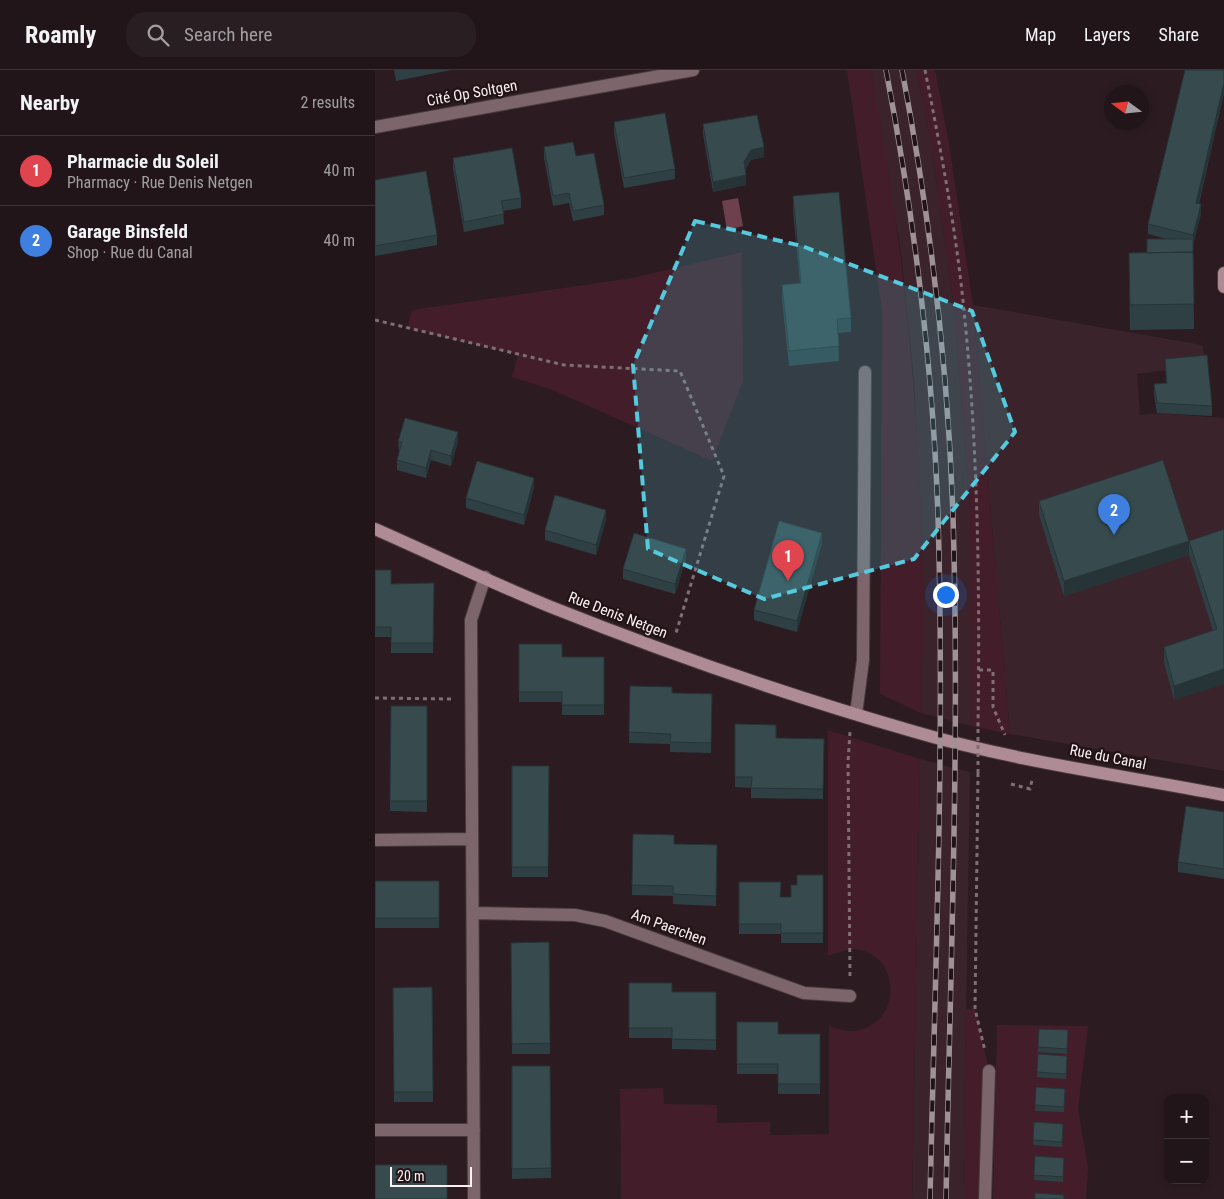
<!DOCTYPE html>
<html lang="en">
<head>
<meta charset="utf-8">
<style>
	body { margin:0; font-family:"Roboto Condensed",sans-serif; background:#291e22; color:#f1f3f6 }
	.controls { position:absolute; right:15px; bottom:15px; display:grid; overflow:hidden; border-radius:10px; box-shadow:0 2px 8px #0003 }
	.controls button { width:45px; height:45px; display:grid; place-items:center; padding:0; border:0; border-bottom:1px solid #3e3438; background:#211519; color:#f1f3f6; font:25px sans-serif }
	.compass { position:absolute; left:729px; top:15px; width:45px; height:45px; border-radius:50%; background:#211519; box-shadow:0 2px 8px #0003; rotate:285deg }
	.scale { position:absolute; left:15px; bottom:12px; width:82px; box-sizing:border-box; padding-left:5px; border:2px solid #fbf0f3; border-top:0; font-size:14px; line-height:18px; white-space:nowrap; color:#fbf0f3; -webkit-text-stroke:4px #221317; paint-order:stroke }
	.you { position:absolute; left:570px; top:524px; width:18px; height:18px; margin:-12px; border:4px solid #fff; border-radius:50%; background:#1a73e8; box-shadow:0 0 0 8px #1a73e833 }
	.badge { display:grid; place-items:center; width:32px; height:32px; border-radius:50%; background:#55cade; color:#fff; font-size:16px; font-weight:700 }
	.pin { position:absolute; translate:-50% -41px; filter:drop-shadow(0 1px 2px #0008) }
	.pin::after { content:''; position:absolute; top:26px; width:18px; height:15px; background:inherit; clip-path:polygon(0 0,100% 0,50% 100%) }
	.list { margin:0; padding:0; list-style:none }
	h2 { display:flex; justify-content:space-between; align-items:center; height:65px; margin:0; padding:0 20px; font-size:21px }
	h2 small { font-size:16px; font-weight:400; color:#a29fa2 }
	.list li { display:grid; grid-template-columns:32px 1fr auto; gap:15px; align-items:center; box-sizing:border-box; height:70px; padding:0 20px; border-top:1px solid #3e3438 }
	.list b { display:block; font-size:19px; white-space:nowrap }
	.list p { margin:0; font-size:16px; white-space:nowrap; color:#a29fa2 }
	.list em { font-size:16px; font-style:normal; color:#a29fa2 }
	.icon { flex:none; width:28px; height:28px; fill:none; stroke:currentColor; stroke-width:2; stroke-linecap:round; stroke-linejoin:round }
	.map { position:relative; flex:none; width:849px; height:1129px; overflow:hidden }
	header { display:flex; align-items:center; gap:30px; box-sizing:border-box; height:70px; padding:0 25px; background:#211519; border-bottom:1px solid #3e3438 }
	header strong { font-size:24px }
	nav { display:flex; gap:28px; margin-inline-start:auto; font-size:18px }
	.search { width:350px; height:45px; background:#291e22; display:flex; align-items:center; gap:12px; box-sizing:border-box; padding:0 18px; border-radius:20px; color:#a29fa2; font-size:19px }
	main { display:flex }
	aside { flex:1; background:#211519 }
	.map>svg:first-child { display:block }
	.built { fill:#3a232a }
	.green { fill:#431e2a }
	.water { fill:#6e404e }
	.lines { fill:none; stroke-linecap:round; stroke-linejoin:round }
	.lane-casing { stroke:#493a3e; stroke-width:14 }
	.street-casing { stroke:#493a3e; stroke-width:14 }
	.secondary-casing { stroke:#493a3e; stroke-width:14 }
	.path { stroke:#7d6f73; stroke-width:3; stroke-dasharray:4 4; stroke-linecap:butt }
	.lane { stroke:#7c656b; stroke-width:12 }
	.street { stroke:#7c656b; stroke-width:12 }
	.secondary { stroke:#af8b95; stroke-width:12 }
	.rail-casing { stroke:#9f9296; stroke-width:5.5 }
	.rail { stroke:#221317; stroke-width:4; stroke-dasharray:11; stroke-linecap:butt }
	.path-bridge { stroke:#7d6f73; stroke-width:3; stroke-dasharray:4 4; stroke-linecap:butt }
	.wall { fill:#2f4044 }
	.shaded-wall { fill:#263437 }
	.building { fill:#374b4f; stroke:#263437 }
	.marked { fill:#55cade; fill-opacity:0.2; stroke:#55cade; stroke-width:4; stroke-dasharray:10 6; stroke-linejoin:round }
	.labels { text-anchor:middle; stroke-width:4.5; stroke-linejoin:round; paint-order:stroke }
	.street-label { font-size:15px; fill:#fbf0f3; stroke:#221317 }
</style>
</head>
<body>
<header>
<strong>Roamly</strong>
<div class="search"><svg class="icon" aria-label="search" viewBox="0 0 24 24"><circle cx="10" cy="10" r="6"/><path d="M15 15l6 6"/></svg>Search here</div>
<nav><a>Map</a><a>Layers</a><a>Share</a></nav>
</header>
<main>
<aside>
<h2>Nearby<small>2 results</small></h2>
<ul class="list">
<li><span class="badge" style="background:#e0444e">1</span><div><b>Pharmacie du Soleil</b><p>Pharmacy · Rue Denis Netgen</p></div><em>40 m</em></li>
<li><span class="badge" style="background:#3f7fe0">2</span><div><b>Garage Binsfeld</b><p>Shop · Rue du Canal</p></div><em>40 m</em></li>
</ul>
</aside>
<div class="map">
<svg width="849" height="1129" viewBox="0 0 849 1129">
	<rect width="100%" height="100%" fill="#2c1c21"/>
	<path class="built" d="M496 0H541L556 74 579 237 595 442 596 656 546 643 548 490 539 309 526 183Z
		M598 235 827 275 832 295 762 304 765 345 782 343 849 348V701L635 664Z
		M545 689 595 702 588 1129H537Z"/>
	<path class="green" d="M472 0H496C528 162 542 323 548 488 549 540 547 592 546 643L505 624 507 240Z
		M541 0H560L574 74 598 235 635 664 596 656 595 442 579 237 556 74Z
		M367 182 368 311 337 391 178 320 137 307 143 285 32 258 37 240 258 208Z
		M453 660 545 689 537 1129H246L245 1019 288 1018 289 1034 342 1035V1053L395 1052V1065L454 1064V956C461 958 470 962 477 961 530 957 527 879 476 879 469 880 460 884 453 886Z
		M591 939H600L614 1001 610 1129H588Z
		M622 955 713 956 703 1039 713 1098 711 1129H618Z"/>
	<path class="water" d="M363 128 368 156 352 160 347 131Z"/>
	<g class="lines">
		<defs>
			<path id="lane" d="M610 1129 614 1001"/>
			<path id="street" d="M0 57 318 0
				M481 644 488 590 490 302
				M0 770 97 769
				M98 843 200 845 230 851 429 923 475 926
				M0 1060H99
				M99 1129 96 550 110 507"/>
			<path id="secondary" d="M849 203V217
				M0 459C59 485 117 513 176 537 294 584 415 626 537 661 638 691 745 705 849 725"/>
		</defs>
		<use href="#lane" class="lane-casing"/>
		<use href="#street" class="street-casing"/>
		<use href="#secondary" class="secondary-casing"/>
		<path class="path" d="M550 0C565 76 580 154 588 231 603 372 605 515 603 657
			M0 250 189 295 305 301 349 406 301 563
			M604 600H618V637L630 665
			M0 628 76 629
			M603 703 600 939 610 981
			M636 714 655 719 657 710
			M475 906 473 692 475 662"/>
		<use href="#lane" class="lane"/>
		<use href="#street" class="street"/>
		<use href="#secondary" class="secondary"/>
		<defs>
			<path id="rail" d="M511 0C539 147 558 297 563 446 570 673 560 902 555 1129
				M527 0C555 147 573 297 578 446 585 673 575 902 571 1129"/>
		</defs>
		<use href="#rail" class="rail-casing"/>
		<use href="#rail" class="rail"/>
		<path class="path-bridge" d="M603 703V658"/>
	</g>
	<path class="wall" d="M19 0H76L21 11Z
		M849 0V23L824 134 826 144 818 175 819 259 755 260 754 183H772L792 169 773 164V154Z
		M239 52 300 99V109L249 118 239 63Z
		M328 54 389 87 376 90 370 100 371 115 338 122 328 64Z
		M169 77 201 86 229 135V145L198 151 194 133 178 136 169 88Z
		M78 88 146 128V138L128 141 129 154 89 162 78 98Z
		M0 110 62 165V175L0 186Z
		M418 126 476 248V262L463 263 464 291 414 296 407 229V215L425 213 418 141Z
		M790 289 837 336V346L782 343 779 324V314L791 313Z
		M23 372H83L76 396 56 390 51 408 22 400V390L24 382Z
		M159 418 149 455 91 438V428Z
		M664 431 814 471 849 459V614L799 630 789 592V577L838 561 814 485 689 526 664 445Z
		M231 450 221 485 170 470V460Z
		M447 473 422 562 379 550V540Z
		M311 489 300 524 248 509V499Z
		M0 500 16 514 59 513 58 583H16V567H0Z
		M144 574 187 587H229V645H187V632H144Z
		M255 616 297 623 337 624 336 683 295 682V674L254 673Z
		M16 636H52V742L15 741Z
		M360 654 401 668 449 669 448 729 376 728V718L360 717Z
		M137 696H174L173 807H137Z
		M849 742V809L803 802V792Z
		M258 764 299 774 342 775 341 836 298 834V826L257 825Z
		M448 805V873H406V864H364V812L406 827H416L422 815Z
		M0 811H64V858H0Z
		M174 872 175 984H137L136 873Z
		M254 913 297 922H341V980L297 979V968H254Z
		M57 917 58 1032H19L18 918Z
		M362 952 403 964H445V1024H403V1004H362Z
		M664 959 693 960 692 984 663 982Z
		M663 984 692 986 691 1009 662 1007Z
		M137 996H175L176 1108 137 1109Z
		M661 1017 690 1019 689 1042 660 1041Z
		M659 1052 688 1054 687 1077 658 1075Z
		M660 1086 689 1088 688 1112 659 1110Z"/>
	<path class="shaded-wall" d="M849 13V23L821 144V133Z
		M389 77V87L376 90 369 102V92L376 80Z
		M371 105V115L338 122V112Z
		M826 134V144L818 175V165Z
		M83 362V372L76 396V386Z
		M56 380V390L51 408V398Z
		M159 408V418L149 455V445Z
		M231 440V450L221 485V475Z
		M447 463V473L422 562V551Z
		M814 471V485L689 526V511Z
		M311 479V489L300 524V514Z
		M849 599V614L799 630V616Z"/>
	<path class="building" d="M810 0H849V13L821 133 826 134 818 165 773 154Z
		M290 43 300 99 249 108 239 52Z
		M382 45 389 77 376 80 369 92 371 105 338 112 328 54Z
		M198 72 201 86 219 83 229 135 198 141 194 123 178 126 169 77Z
		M137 78 146 128 126 131 129 144 89 152 78 88Z
		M51 101 62 165 0 176V110Z
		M464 122 476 248 462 249 464 276 414 281 407 215 426 213 418 126Z
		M772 169H818V182L772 183Z
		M818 182 819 234 755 235 754 183Z
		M832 285 837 336 782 333 779 314 792 313 790 289Z
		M30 348 83 362 76 386 56 380 51 398 22 390 27 372H23Z
		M788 390 814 471 849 459V599L799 616 789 577 842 559 814 471 689 511 664 431Z
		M102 391 159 408 149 445 91 428Z
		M180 425 231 440 221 475 170 460Z
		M404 451 447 463 422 551 379 540Z
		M259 463 311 479 300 514 248 499Z
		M0 500H16V514L59 513 58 573H16V557H0Z
		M144 574H187V587H229V635H187V622H144Z
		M255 616 297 617V623L337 624 336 673 295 672 296 664 254 662Z
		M16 636H52V731H15Z
		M360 654 401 655V668L449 669 448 719 376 718 377 707H360Z
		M137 696H174L173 797H137Z
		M811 736 849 742V799L803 792Z
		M258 764 299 765V774L342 775 341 826 298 824V816L257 815Z
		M422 805H448V863H406V854H364V812H406L405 827H416V815H422Z
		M0 811H64V848H0Z
		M174 872 175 973 137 974 136 873Z
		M254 913H297V922H341V970L297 969V958H254Z
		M57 917 58 1022H19L18 918Z
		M362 952H403V964H445V1014H403V994H362Z
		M664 959 693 960 692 979 663 977Z
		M663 984 692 986 691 1004 662 1002Z
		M137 996H175L176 1098 137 1099Z
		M661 1017 690 1019 689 1037 660 1035Z
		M659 1052 688 1054 687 1072 658 1070Z
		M660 1086 689 1088 688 1107 659 1105Z
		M0 1095H72V1129H0Z
		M660 1123 689 1125V1129H660Z"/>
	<path class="marked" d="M320 151 427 176 597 241 640 362 539 489 389 529 273 479 258 295Z"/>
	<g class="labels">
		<g class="street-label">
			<text transform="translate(97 23) rotate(-10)" y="5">Cité Op Soltgen</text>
			<text transform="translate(243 545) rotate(21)" y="5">Rue Denis Netgen</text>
			<text transform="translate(733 687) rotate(11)" y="5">Rue du Canal</text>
			<text transform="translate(294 857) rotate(20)" y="5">Am Paerchen</text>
		</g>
	</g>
</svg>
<div class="controls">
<button>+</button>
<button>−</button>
</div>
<svg class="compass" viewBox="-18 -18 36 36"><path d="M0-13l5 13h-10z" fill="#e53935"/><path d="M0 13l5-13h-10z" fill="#a29fa2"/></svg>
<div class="scale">20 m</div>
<div class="you"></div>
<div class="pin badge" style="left:413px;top:511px;background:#e0444e">1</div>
<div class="pin badge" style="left:739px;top:465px;background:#3f7fe0">2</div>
</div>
</main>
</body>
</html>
